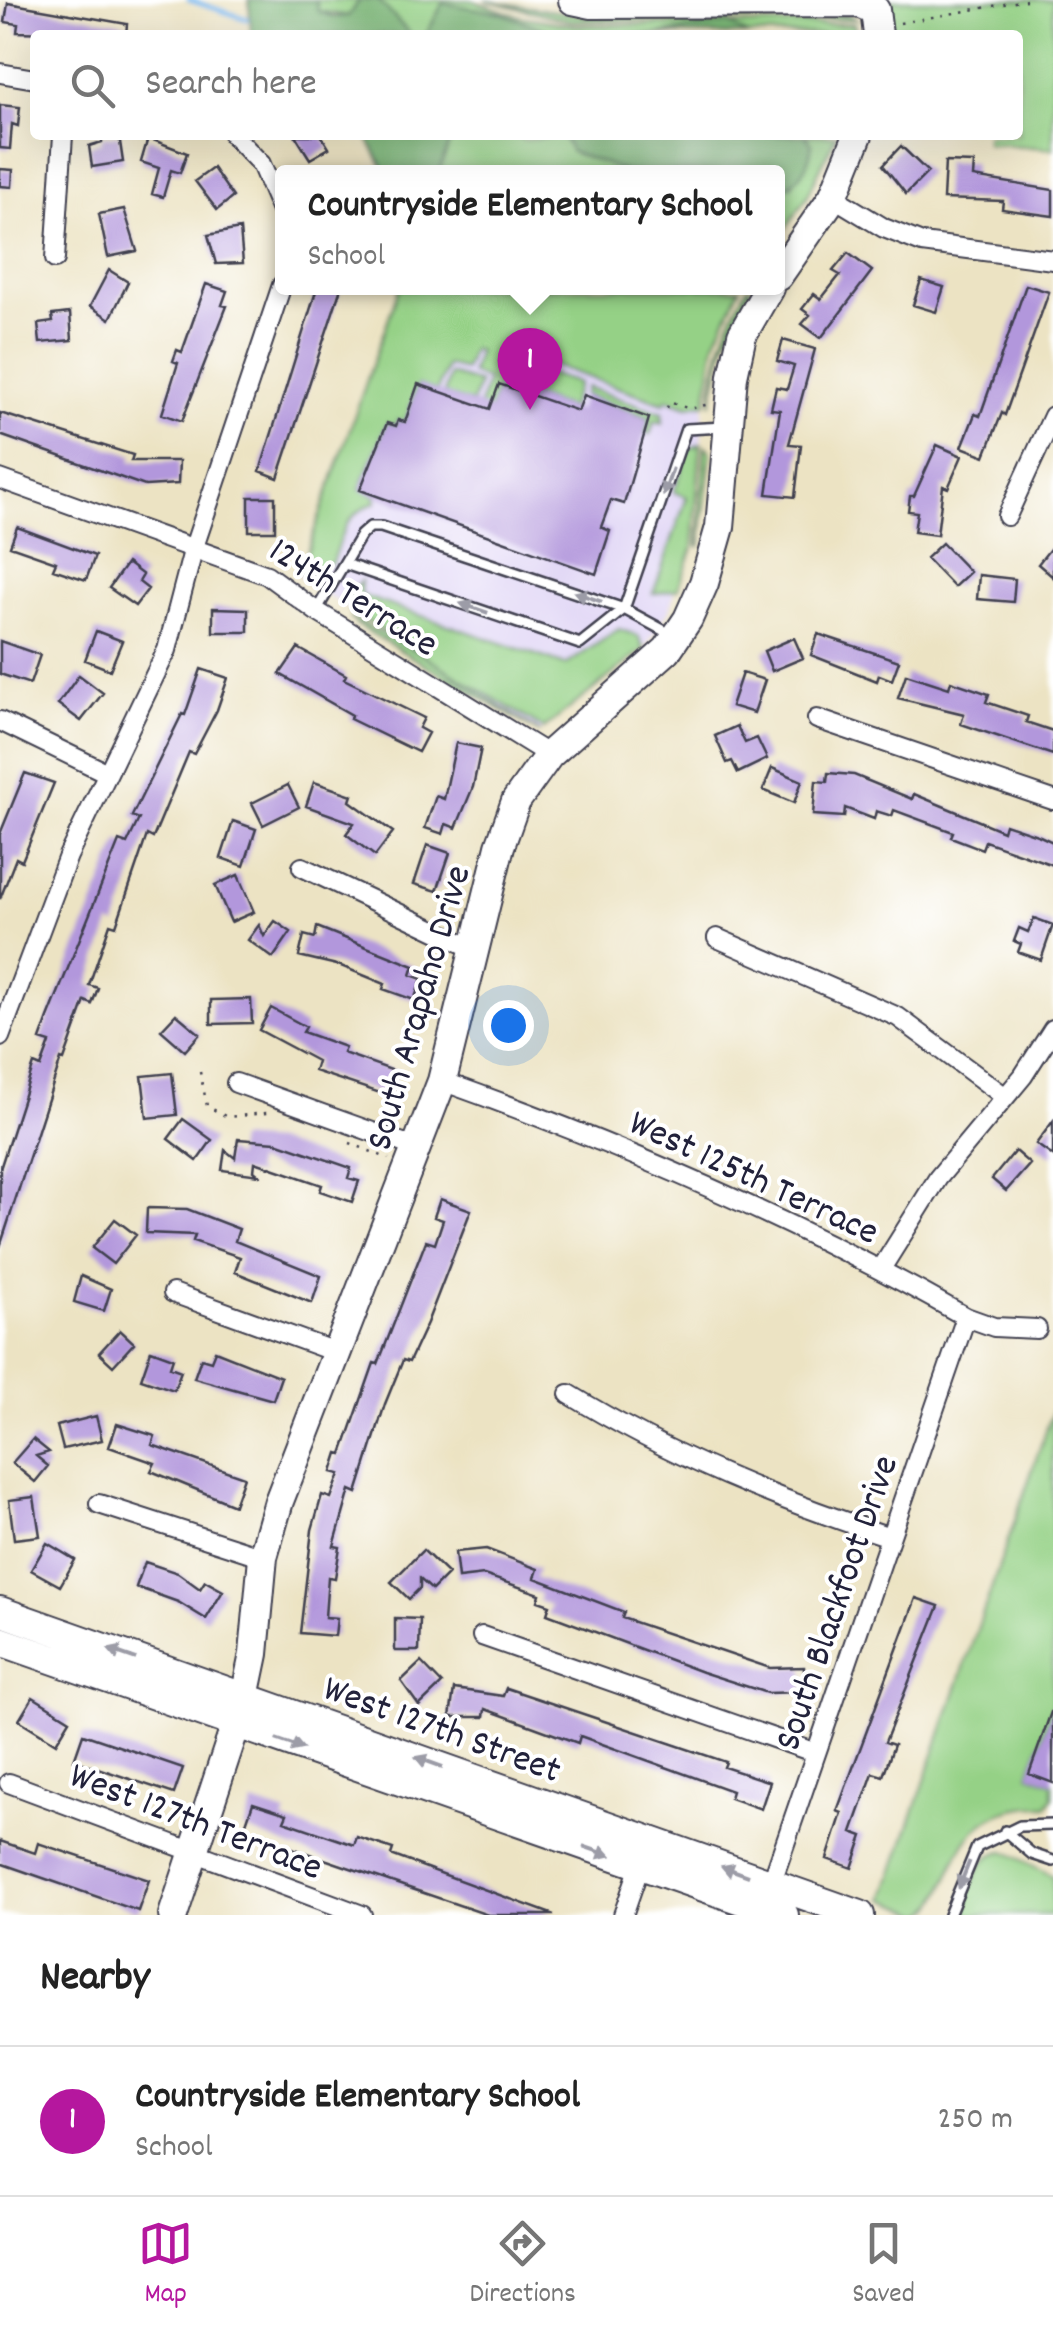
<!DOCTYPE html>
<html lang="en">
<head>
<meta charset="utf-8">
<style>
	body { margin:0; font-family:Dekko,sans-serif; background:#f6f6f6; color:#222 }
	.you { position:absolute; left:508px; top:1025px; width:35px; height:35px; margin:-25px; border:8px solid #fff; border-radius:50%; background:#1a73e8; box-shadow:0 0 0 15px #1a73e833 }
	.badge { display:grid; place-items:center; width:65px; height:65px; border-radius:50%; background:#b5179e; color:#fff; font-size:32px; font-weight:700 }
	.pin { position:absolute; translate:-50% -82px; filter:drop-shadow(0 2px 5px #0008) }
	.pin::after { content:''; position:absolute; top:52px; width:35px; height:30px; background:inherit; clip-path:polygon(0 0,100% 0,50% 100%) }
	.popup { position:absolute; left:275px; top:165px; width:510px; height:130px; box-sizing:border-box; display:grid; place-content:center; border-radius:10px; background:#fff; filter:drop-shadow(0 2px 8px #0005); font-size:32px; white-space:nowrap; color:#767676 }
	.popup b { font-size:38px; color:#222 }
	.popup::after { content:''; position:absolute; left:50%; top:100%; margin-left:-20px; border:20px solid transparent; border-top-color:#fff }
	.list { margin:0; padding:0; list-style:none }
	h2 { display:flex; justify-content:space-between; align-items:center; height:130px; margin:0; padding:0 40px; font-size:42px }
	h2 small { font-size:32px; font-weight:400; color:#767676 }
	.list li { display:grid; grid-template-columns:65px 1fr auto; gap:30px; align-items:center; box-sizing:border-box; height:150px; padding:0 40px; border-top:2px solid #e0e0e0 }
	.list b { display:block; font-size:38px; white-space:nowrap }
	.list p { margin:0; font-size:32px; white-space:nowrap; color:#767676 }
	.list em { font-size:32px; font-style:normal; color:#767676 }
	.icon { flex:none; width:55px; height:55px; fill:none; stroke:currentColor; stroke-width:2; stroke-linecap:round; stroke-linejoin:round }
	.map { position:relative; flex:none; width:1053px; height:1915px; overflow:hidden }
	.search { position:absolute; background:#fff; box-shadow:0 10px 40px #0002; left:30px; right:30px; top:30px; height:110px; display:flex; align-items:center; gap:25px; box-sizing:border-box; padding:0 35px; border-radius:10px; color:#767676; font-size:38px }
	.sheet { height:280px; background:#fff }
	nav { display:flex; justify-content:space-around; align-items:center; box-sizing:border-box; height:140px; border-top:2px solid #e0e0e0; background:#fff; font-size:28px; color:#767676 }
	nav a { display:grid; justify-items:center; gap:5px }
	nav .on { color:#b5179e }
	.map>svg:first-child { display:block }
	.built { fill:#dfd4f5 }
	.green { fill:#95d186; stroke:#5c7a60; stroke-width:2.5 }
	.forest { fill:#78b373; stroke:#4d6a57; stroke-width:2.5 }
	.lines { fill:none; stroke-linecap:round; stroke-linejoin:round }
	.stream { stroke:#7cbaef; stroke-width:5 }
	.building { fill:#b297dc }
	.lane-casing { stroke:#403f4f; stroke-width:14 }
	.street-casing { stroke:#403f4f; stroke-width:22 }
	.secondary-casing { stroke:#403f4f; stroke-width:32 }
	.path { stroke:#403f4f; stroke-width:2.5; stroke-dasharray:2.5 8; stroke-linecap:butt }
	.lane { stroke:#fff; stroke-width:9 }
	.street { stroke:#fff; stroke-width:18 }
	.secondary { stroke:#fff; stroke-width:28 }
	.oneway { fill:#9c9ca7 }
	.labels { text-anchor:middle; stroke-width:8; stroke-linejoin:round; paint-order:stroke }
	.street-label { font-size:38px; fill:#22223b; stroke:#fff }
</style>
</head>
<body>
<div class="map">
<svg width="1053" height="1915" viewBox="0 0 1053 1915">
	<rect width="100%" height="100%" fill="#fff"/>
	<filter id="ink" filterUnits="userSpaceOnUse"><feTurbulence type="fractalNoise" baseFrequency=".01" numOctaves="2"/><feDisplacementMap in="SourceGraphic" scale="20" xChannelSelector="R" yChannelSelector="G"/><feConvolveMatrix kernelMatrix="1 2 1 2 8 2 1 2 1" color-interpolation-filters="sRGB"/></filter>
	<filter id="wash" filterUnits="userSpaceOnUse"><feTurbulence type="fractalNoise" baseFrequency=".0048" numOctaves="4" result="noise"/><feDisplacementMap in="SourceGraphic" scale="40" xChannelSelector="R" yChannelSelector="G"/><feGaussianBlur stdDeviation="2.25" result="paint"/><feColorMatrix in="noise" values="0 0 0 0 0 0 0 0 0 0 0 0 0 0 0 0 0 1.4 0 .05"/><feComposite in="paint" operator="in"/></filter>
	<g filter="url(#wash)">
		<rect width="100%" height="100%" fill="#ece3c3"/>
		<path class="built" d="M399 288H740L714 340 706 375 695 531 669 610 644 649 540 732 298 576Z"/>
		<path class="green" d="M316 0H360L348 16 318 11Z
			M378 0H471L522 17 575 25 854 24 856 35H747L728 23 656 35H559L501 13 443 3 426 35H411Z
			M485 0 586 16 849 15 856 19 572 21Z
			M891 0H1053V149L986 143V135H1018V35H890Z
			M452 135H515L524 140 562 135 571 152 628 172H439Z
			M805 135H836L806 199 778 238V191L792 185 812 144Z
			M399 288H740L715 342 706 403 688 406 667 399 664 403 549 364 545 373 578 383 570 408 499 384 487 418 478 412 487 380 471 373 478 351 472 349 464 370 447 365 437 391 418 385 405 422 398 420 396 426 387 423 360 489 375 495 376 502C345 515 342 532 332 563L305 576 300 572Z
			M747 288H751L725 343 711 404C715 360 725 325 747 288Z
			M450 374 479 383 472 403 444 394Z
			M586 387 662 413 663 423 654 421 650 434 644 432 649 417 584 395Z
			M701 444 693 548 678 589 653 594 687 497 674 492 689 449Z
			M705 446 711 452 700 546H698Z
			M361 581 360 595 566 665 619 629 638 636 644 649 544 729 349 610V594Z
			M350 617 424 656 540 733 356 624Z
			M1053 1410V1707L1029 1774 1053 1783V1797L1047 1806C939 1802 958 1908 921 1914L884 1899Z
			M1005 1851 1053 1876V1915H962C971 1891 975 1853 1005 1851Z"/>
		<path class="forest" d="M249 0H316L318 11 333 17 348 16 360 0H378L411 35H251Z
			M443 3 501 13 559 35H426Z
			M728 23 747 35H656Z
			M366 135H452L439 172H386Z
			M562 135H805L812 144C809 167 799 182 778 191V172H628L571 152Z"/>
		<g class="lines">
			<path class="stream" d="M189 0 247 19"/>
		</g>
		<g id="blocks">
			<path class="building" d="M8 3 127 24 126 35 17 32 18 24 5 22Z
				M0 105 20 107 18 126 12 124 10 149 0 148Z
				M119 135 123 162 92 167 89 146 102 142V137Z
				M295 135H321L329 148 310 159Z
				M148 138 187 153 180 173 171 170 163 197 152 194 159 168 141 162Z
				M901 146 928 172 906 194 883 165Z
				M945 162 974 163 973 177 1053 190V216L1002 209 1003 201 943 199Z
				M213 168 233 197 217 210 195 181Z
				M0 169 13 170 12 187 0 186Z
				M124 209 137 251 108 257 99 214Z
				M240 229 243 263 216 264 208 235Z
				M848 253 872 271 821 338 802 324 810 315 802 309 814 294 821 299 840 275 833 271Z
				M109 270 128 282 110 319 90 306Z
				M921 280 944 287 936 312 913 305Z
				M206 284 227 291 222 305 227 306 182 421 162 414 178 363 173 361 177 350 182 352Z
				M1026 285 1049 292 1005 415 1002 413 985 456 962 447 975 414 980 416Z
				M317 288H341L278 478 260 471Z
				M70 313 72 340 40 343 38 324 53 322 52 315Z
				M783 340 815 349 789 444 801 445 795 497 767 494 780 410 771 409 776 387 787 389 794 366 777 361Z
				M418 384 490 409 499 384 578 411 584 395 649 418 624 504 611 500 601 527 610 531 596 574 360 490 387 423 396 426 398 420 405 422Z
				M0 413 133 455 131 461H179L178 484 145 486 0 435Z
				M937 445 962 456 948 488 943 486 937 535 914 532 917 512 908 511 910 496H914Z
				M249 497H275V531H249Z
				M17 527 95 556 86 580 53 569 56 562 10 546Z
				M942 543 970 572 954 587 926 558Z
				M1053 545V577L1038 564Z
				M127 563 143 575 139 582 148 589 135 606 109 588Z
				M979 575 1015 579 1013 602 977 599Z
				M213 608 248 609V632H213Z
				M96 631 122 641 110 670 85 660Z
				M818 634 899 661 892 680 879 675 877 681 811 655Z
				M794 638 803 658 772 671 764 651Z
				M0 641 40 655 30 684 0 674Z
				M298 648 346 675 344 679 424 718 419 728 428 733 418 752 350 719 352 715 280 674Z
				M201 669 228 678 217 710 194 754 189 752 153 838 147 835 116 926 110 924 89 985 98 988 92 1004 85 1001 64 1060 61 1059 0 1247V1169L34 1064 41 1067 50 1043 40 1040 48 1018 119 841 127 844 139 819 132 816 182 714 185 715Z
				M742 673 765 680 754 713 731 706Z
				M906 674 949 688 951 681 989 694 986 702 1028 716 1026 722 1053 731V755L961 724 964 714 898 698Z
				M79 675 103 693 81 721 58 704Z
				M737 726 745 743 757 738 767 759 738 773 732 761 727 763 715 736Z
				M456 743 481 748 473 787 456 828 446 824 443 834 425 828 436 796 444 799Z
				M772 768 802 781 794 803 763 790Z
				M25 773 54 783 22 861 16 858 0 899V834Z
				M828 773 854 775 912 799 914 794 1003 831 1005 824 1040 836 1053 842V865L985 841 982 849 951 837 953 832 894 810 892 816 876 811 874 819 845 808 844 817 813 815 816 781 827 782Z
				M314 782 352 795 350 801 393 832 375 856 346 834 354 823 306 806Z
				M288 785 299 807 263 825 252 803Z
				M233 821 256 829 244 866 221 858Z
				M427 845 450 853 437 891 414 884Z
				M238 875 254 912 231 922 215 885Z
				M1034 918 1053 925 1041 960 1018 952 1021 944 1014 941 1019 928 1028 932Z
				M275 921 291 932 273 958 248 940 259 925 264 936Z
				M317 927 414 966 411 975 422 979 414 1000 383 989 385 984 341 966 299 956 304 935 315 938Z
				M251 999 252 1023 211 1024V1000Z
				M271 1008 306 1027 303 1032 345 1047 343 1053 397 1072 389 1096 314 1071 317 1061 259 1030Z
				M176 1014 200 1034 185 1051 161 1030Z
				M172 1073 177 1115 147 1118 142 1076Z
				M183 1119 212 1140 197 1161 168 1139Z
				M1053 1121V1156L1036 1144Z
				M238 1139 276 1142 351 1168 348 1178 359 1181 352 1202 320 1191 322 1185 255 1162 254 1171 259 1175 222 1170 225 1150 235 1158Z
				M1015 1151 1030 1164 1006 1191 992 1179Z
				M440 1199 471 1210 427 1323 409 1362 403 1360 385 1404 357 1493 350 1490 334 1546 340 1547 335 1578 328 1577 325 1617 337 1618 335 1636 300 1633 312 1530 322 1495 331 1498 340 1474 332 1472 338 1453 342 1454 374 1363 378 1364 426 1241 435 1244 443 1220 434 1217Z
				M147 1208 187 1209 239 1229 235 1241 321 1276 312 1303 235 1272 240 1257 193 1241 195 1235 146 1233Z
				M115 1219 136 1235 113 1264 92 1248Z
				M81 1276 111 1289 104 1311 74 1302Z
				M120 1330 134 1343 113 1366 99 1353Z
				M151 1350 173 1358 170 1367 181 1371 174 1390 141 1379Z
				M215 1351 281 1377 273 1400 194 1378 201 1358 211 1361Z
				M96 1416 102 1440 63 1449 57 1426Z
				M117 1424 155 1436 152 1445 244 1477 234 1505 151 1471 155 1463 109 1447Z
				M33 1439 49 1452 36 1456 48 1466 35 1482 12 1463Z
				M34 1497 40 1536 14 1539 9 1500Z
				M47 1543 75 1560 60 1586 31 1570Z
				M486 1549 538 1569 535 1578 624 1612 622 1618 770 1668 804 1667V1692L767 1693 702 1672 547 1614 550 1605 538 1601 540 1594 484 1575 458 1578 455 1552Z
				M423 1550 448 1574 432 1590 420 1579V1588L409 1599 391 1582Z
				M145 1562 178 1573 200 1589 205 1581 223 1591 206 1619 178 1602 136 1587Z
				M916 1598 939 1606 885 1742 894 1745 883 1776 873 1773 852 1832 863 1836 852 1868 827 1859 842 1813 837 1811Z
				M395 1618 420 1619 419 1651H395Z
				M421 1662 442 1684 419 1706 401 1681Z
				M506 1688 726 1762 724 1767 770 1782 761 1809 730 1798 732 1791 580 1736 578 1743 485 1709 484 1717H450L454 1689 503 1696Z
				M33 1697 70 1720 56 1743 19 1720Z
				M1051 1712H1053V1783L1029 1774Z
				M83 1734 183 1768 174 1794 74 1760Z
				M253 1803 287 1814 284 1821 354 1845 357 1837 393 1849 391 1855 554 1915H488L295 1849 244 1829Z
				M0 1841 35 1853 38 1843 149 1880 138 1911 0 1863Z"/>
		</g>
	</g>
	<g filter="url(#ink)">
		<use href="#blocks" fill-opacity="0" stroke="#403f4f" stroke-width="2.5"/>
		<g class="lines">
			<defs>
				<path id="lane" d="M345 564 580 644 624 609 686 429 725 427
					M316 611 361 535 370 527H381L624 609 674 636
					M1005 1831 1032 1854 1053 1861
					M949 1915 977 1847 1020 1826 1053 1825"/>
				<path id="street" d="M0 73 35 79
					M233 135 261 164 282 213
					M833 197 884 228 922 243 1053 260
					M55 259 63 135
					M0 479 267 575 316 611 549 755
					M1007 516 1053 416
					M817 719 1053 800
					M0 721 105 772
					M302 867 476 950
					M717 938 898 1017 1004 1096
					M0 1037 68 856 167 650 194 547 282 285
					M442 1081C624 1146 798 1221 966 1317L994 1327 1037 1329
					M236 1083 417 1148
					M881 1269 938 1178 1023 1076 1053 1029
					M173 1293 335 1352
					M569 1394C670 1456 778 1500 890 1537
					M99 1504 263 1557
					M482 1636 816 1753
					M9 1783 362 1915
					M768 1893 966 1317
					M623 1915 640 1866"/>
				<path id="secondary" d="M573 0 592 4 858 3 875 10 878 35
					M778 276 833 197 858 135
					M0 1611 860 1915
					M0 1641 784 1915
					M173 1915 245 1697 254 1654 263 1557 279 1501 442 1081 500 846 516 801 549 755 667 650 688 619 704 583 720 527 733 376 742 335 769 288"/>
			</defs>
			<use href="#lane" class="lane-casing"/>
			<use href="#street" class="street-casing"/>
			<use href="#secondary" class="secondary-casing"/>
			<path class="path" d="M900 23 1026 0
				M667 408 669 402 690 409 709 404
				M200 1072 207 1106 227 1117 267 1113
				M350 1143 389 1159"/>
			<use href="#lane" class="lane"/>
			<use href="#street" class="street"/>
			<use href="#secondary" class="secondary"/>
		</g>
		<defs><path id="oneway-solid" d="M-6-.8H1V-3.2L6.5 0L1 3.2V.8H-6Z" transform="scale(2.5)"/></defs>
		<g class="oneway">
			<use href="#oneway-solid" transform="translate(668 482) rotate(109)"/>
			<use href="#oneway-solid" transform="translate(588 597) rotate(-161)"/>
			<use href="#oneway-solid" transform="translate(474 608) rotate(-161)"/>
			<use href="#oneway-solid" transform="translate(122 1654) rotate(-161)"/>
			<use href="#oneway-solid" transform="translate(290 1744) rotate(19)"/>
			<use href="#oneway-solid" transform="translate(429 1762) rotate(-160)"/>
			<use href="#oneway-solid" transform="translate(597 1851) rotate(19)"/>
			<use href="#oneway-solid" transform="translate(735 1871) rotate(-160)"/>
			<use href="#oneway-solid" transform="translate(964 1875) rotate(112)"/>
		</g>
	</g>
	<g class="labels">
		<g class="street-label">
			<text transform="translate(355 595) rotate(32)" y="13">124th Terrace</text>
			<text transform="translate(416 1007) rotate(-74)" y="13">South Arapaho Drive</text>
			<text transform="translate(755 1175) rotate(25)" y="13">West 125th Terrace</text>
			<text transform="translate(834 1602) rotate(-71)" y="13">South Blackfoot Drive</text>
			<text transform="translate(443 1727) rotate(20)" y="13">West 127th Street</text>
			<text transform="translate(197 1819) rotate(21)" y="13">West 127th Terrace</text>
		</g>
	</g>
</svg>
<div class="you"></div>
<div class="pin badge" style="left:530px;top:410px">1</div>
<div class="popup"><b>Countryside Elementary School</b>School</div>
<div class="search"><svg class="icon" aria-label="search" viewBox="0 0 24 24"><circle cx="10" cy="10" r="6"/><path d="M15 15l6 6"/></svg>Search here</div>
</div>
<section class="sheet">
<h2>Nearby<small></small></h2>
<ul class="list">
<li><span class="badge">1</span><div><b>Countryside Elementary School</b><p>School</p></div><em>250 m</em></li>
</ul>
</section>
<nav>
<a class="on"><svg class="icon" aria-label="map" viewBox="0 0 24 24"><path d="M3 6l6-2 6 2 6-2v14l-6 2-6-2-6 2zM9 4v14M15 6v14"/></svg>Map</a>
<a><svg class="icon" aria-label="directions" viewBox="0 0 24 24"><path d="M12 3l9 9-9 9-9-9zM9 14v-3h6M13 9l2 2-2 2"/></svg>Directions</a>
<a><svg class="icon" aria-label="saved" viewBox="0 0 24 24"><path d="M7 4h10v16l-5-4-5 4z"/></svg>Saved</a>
</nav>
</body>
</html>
